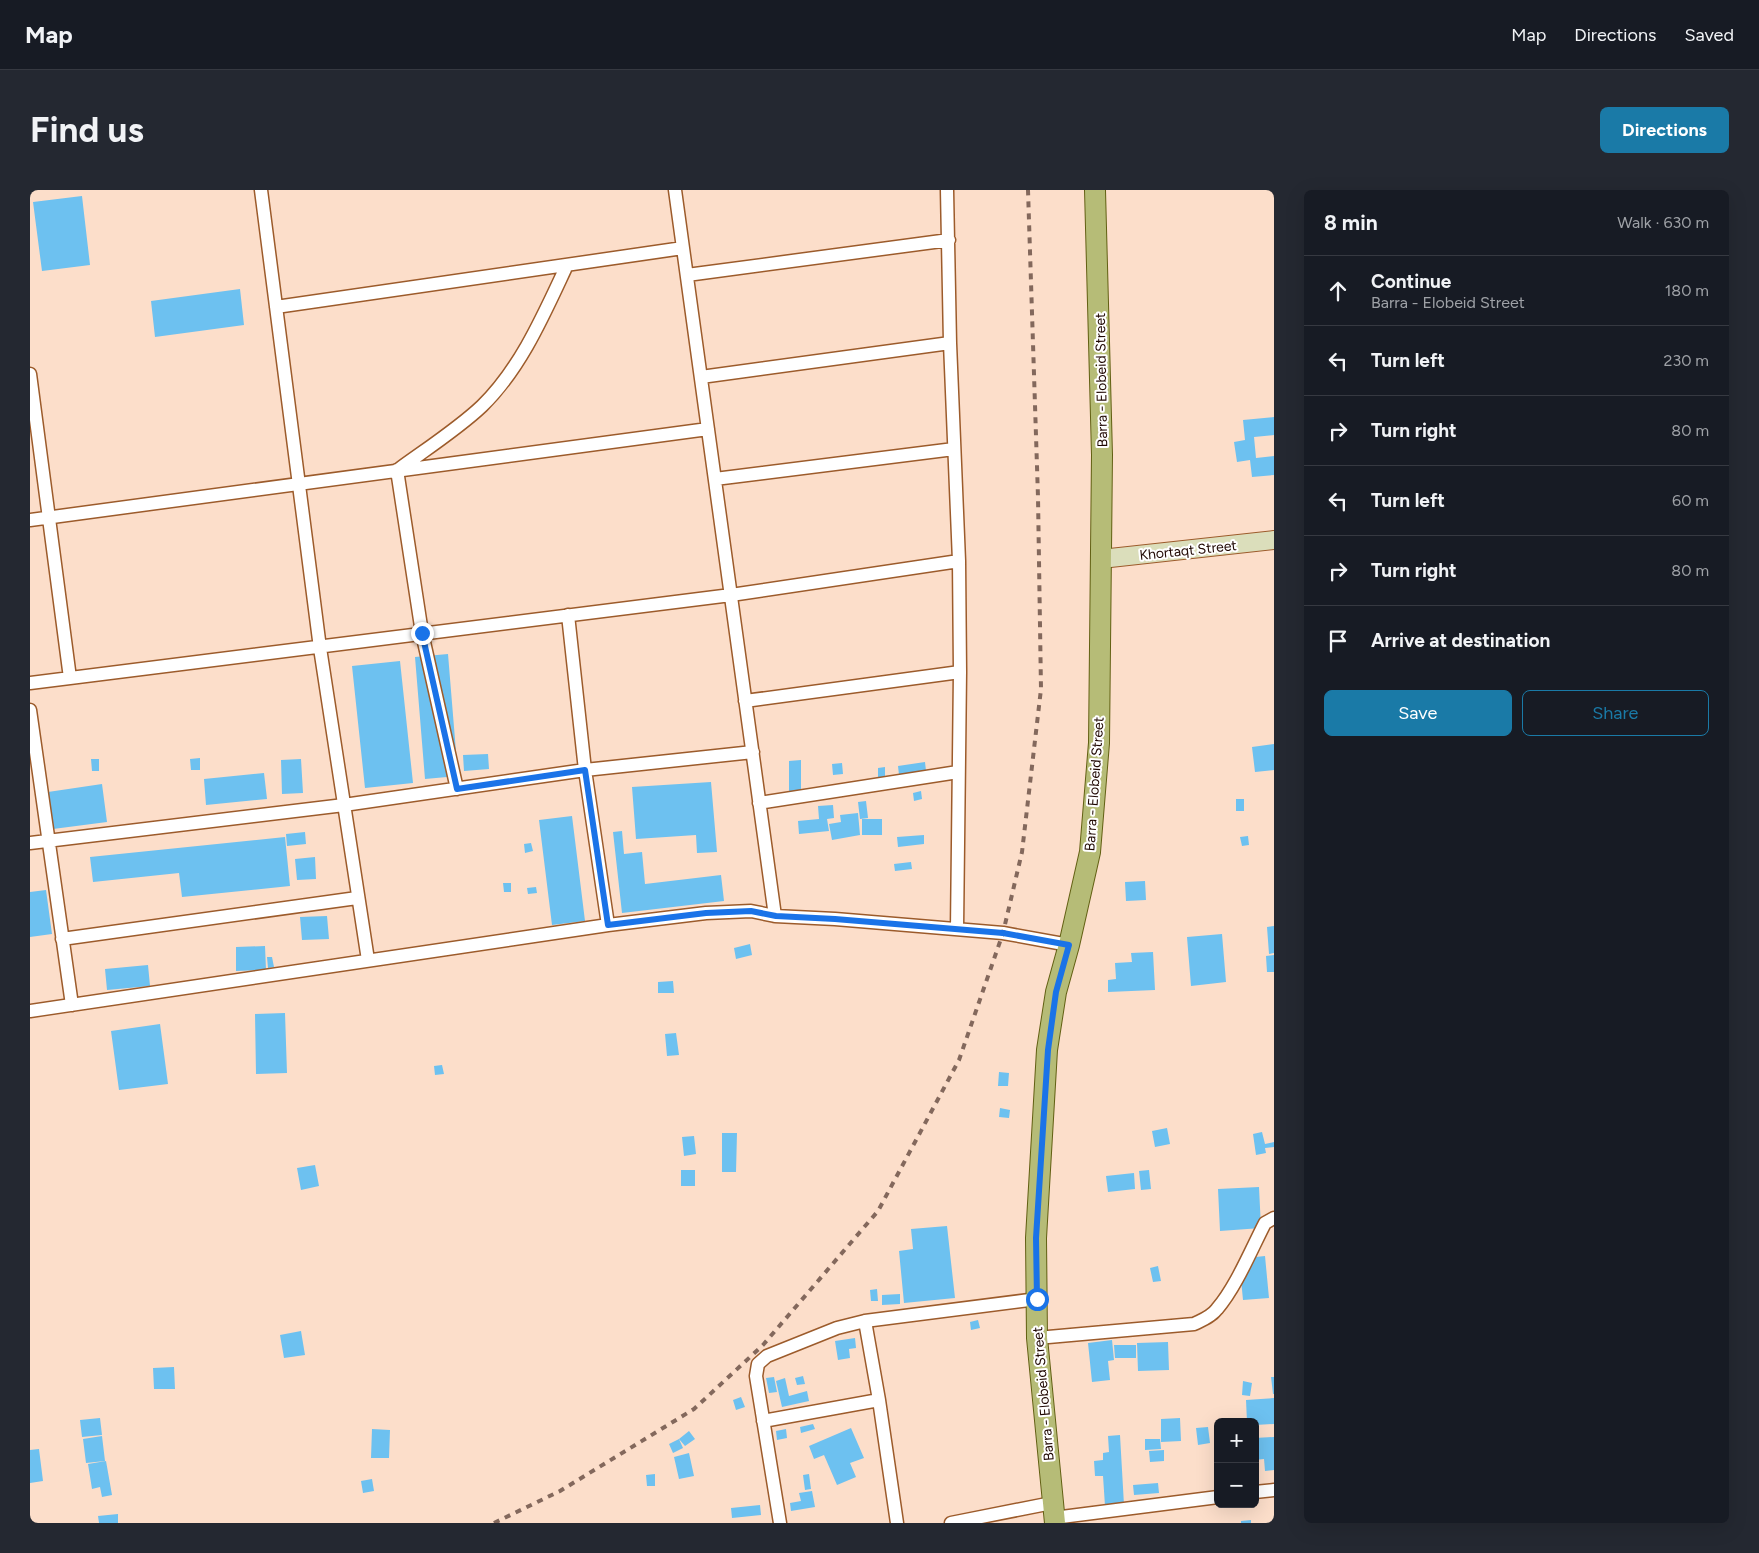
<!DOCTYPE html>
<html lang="en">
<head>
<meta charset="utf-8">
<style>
	body { margin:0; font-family:Figtree,sans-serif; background:#242831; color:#f1f3f6 }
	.controls { position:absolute; right:15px; bottom:15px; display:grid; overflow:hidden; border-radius:8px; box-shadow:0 5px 20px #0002 }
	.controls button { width:45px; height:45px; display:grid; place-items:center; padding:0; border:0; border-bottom:1px solid #363941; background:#171b24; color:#f1f3f6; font:25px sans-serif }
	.stop { position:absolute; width:15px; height:15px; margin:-11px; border:4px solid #1a73e8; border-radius:50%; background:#fff }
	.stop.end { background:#1a73e8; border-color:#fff; box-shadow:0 1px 5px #0008 }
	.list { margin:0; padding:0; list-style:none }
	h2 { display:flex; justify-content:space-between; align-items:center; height:65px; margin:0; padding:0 20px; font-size:21px }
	h2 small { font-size:16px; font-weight:400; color:#9ea1a6 }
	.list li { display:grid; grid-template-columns:32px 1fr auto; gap:15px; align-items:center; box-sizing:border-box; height:70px; padding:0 20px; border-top:1px solid #363941 }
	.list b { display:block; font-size:19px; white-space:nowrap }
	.list p { margin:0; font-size:16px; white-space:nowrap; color:#9ea1a6 }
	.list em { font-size:16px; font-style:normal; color:#9ea1a6 }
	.actions { display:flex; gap:10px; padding:15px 20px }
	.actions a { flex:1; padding:11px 0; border:1px solid #1a7aa7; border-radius:8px; text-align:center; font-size:18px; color:#1a7aa7 }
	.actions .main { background:#1a7aa7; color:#fff }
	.icon { flex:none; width:28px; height:28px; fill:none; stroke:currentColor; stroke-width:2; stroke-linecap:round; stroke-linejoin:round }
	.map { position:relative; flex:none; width:1244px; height:1333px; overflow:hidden; border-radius:8px }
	header { display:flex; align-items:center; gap:30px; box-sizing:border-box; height:70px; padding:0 25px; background:#171b24; border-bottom:1px solid #363941 }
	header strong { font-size:24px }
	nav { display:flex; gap:28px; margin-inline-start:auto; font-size:18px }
	.intro { display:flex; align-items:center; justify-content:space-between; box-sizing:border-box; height:120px; padding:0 30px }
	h1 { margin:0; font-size:35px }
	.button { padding:12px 22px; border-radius:8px; background:#1a7aa7; color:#fff; font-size:18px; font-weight:700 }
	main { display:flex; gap:30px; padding:0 30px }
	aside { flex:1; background:#171b24; border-radius:8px; box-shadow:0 5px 20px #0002 }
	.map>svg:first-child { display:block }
	.building { fill:#6dc1f0 }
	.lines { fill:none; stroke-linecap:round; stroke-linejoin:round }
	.street-casing { stroke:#9c5b2b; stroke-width:15 }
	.secondary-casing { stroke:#9c5b2b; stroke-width:20 }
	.primary-casing { stroke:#626013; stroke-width:22 }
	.street { stroke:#fff; stroke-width:12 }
	.secondary { stroke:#dbdebb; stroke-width:18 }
	.primary { stroke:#b6bc77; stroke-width:20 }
	.rail { stroke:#83685c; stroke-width:4; stroke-dasharray:6 6; stroke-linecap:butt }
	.route { stroke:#1a73e8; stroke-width:6 }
	.labels { text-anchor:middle; stroke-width:4; stroke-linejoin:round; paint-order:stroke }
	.street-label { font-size:14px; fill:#1e0600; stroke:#fff }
</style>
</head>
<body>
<header>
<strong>Map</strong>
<nav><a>Map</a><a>Directions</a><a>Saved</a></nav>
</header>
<div class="intro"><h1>Find us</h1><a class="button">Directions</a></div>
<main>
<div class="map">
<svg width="1244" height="1333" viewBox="0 0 1244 1333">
	<rect width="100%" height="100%" fill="#fcdeca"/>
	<path class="building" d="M52 6 60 75 12 81 3 12Z
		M210 99 214 135 125 147 121 111Z
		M1244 227V245L1224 247 1226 268 1244 266V285L1222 287 1220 270 1207 272 1204 252 1215 250 1213 230Z
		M418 464 428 586 395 589 385 467Z
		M370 471 383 593 335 598 322 476Z
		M1244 554V580L1225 582 1222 557Z
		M458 564 459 579 434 581 433 565Z
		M170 568V580H161L160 569Z
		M61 569H69V581H62Z
		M271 569 273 603 252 604 251 570Z
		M771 570V601H759V571Z
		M895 572 896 581 869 585 868 576Z
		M812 573 813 584 803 585 802 574Z
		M855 577V587H848V578Z
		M234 583 237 609 176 615 174 589Z
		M681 592 687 662 667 663 666 645 606 649 602 597Z
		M72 594 77 632 23 639 18 602Z
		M891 601 892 609 884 611 883 603Z
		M1206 609H1214V621H1206Z
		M836 611 838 628 830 629 828 612Z
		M803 615 804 628 797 629 799 641 769 644 768 631 789 629 788 616Z
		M828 623 830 645 802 650 799 634 811 632 810 625Z
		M542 626 555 731 522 735 509 630Z
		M832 629H852V645H832Z
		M592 641 594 664 612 662 615 694 691 685 694 711 592 723 583 642Z
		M275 642 276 654 257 656 256 644Z
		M894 645V654L868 657 867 647Z
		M1218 646 1219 655 1212 656 1210 647Z
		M255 647 260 696 152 707 149 683 63 692 60 667Z
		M501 653 503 661 495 663 494 654Z
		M285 667 286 689 267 690 265 669Z
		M881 672 882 679 865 681 864 674Z
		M1115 691 1116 710 1096 711 1095 692Z
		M473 693H481V702H474Z
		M506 697 507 703 498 704 497 698Z
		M16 700 22 744 0 747V702Z
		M297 726 299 749 272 750 270 727Z
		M1244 736V763L1239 764 1237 737Z
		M1192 744 1196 792 1161 796 1157 747Z
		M720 754 722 765 706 769 704 758Z
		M235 756 236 780 206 781V757Z
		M1123 762 1125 800 1078 802V790L1086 789 1085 773 1102 772 1101 763Z
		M1244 765V782H1237L1236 766Z
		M237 767H242L244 777 238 778Z
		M118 775 120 796 77 800 75 779Z
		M643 791 644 803H628V792Z
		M255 823 257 883 226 884 225 824Z
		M130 834 138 894 89 900 81 841Z
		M646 843 649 865 637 866 635 844Z
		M412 875 414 884 405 885 404 876Z
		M969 882 979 883 978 896H968Z
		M970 918 980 920 979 928 969 927Z
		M1137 938 1140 954 1125 957 1122 941Z
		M1232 942 1235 954 1244 952V957L1235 958 1236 963 1226 965 1223 944Z
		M692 943H707L706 982H692Z
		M664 946 666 964 654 966 652 947Z
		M285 975 289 996 271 1000 267 978Z
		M651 980H665V996H651Z
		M1119 980 1121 999 1111 1000 1109 981Z
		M1104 983 1105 999 1078 1002 1076 986Z
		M1229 997 1231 1038 1190 1041 1188 999Z
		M917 1036 925 1108 874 1113 869 1061 883 1059 881 1039Z
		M1235 1066 1239 1108 1213 1110 1210 1079 1216 1068Z
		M1128 1076 1131 1091 1123 1092 1120 1078Z
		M847 1099 848 1111H841L840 1100Z
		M870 1104V1114L852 1115V1105Z
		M948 1130 950 1138 941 1140 940 1132Z
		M271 1141 275 1165 254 1168 250 1145Z
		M825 1148 826 1158 819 1159 820 1168 808 1170 805 1151Z
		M1082 1150 1084 1170 1078 1171 1080 1190 1062 1192 1058 1153Z
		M1138 1152 1139 1180 1108 1181 1107 1153Z
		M1084 1155H1106V1168H1085Z
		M144 1177 145 1199H124L123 1178Z
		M773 1186 775 1194 767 1195 765 1188Z
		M744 1187 747 1202 739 1203 736 1188Z
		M1241 1187H1244V1204H1243Z
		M755 1188 759 1206 777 1201 779 1211 752 1217 746 1191Z
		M1213 1191 1222 1193 1220 1206 1212 1205Z
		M711 1207 715 1217 706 1220 703 1210Z
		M1244 1208V1234L1225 1235V1232H1217L1216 1210Z
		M70 1228 72 1245 52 1247 50 1230Z
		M1150 1228 1151 1251 1131 1252V1229Z
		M783 1234 785 1239 771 1243 770 1237Z
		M1178 1237 1180 1253 1168 1255 1166 1238Z
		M821 1238 834 1268 820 1273 826 1287 807 1295 794 1265 784 1269 779 1256Z
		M342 1239 360 1240 359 1268H341Z
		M756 1239 757 1248 747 1250 746 1241Z
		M659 1241 665 1249 655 1256 649 1249Z
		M1090 1245 1094 1315 1075 1316 1073 1286H1065L1064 1271 1073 1270V1263L1079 1262 1078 1246Z
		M72 1246 75 1271 56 1273 53 1249Z
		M1244 1247V1280L1235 1281 1234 1269 1225 1270V1248Z
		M649 1249 653 1258 643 1263 639 1254Z
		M1115 1249H1130L1131 1259 1115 1260Z
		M9 1259 13 1291 0 1293V1260Z
		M1134 1260V1271L1120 1272 1119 1261Z
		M659 1263 664 1286 649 1289 644 1267Z
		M76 1271 82 1305 72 1307 70 1297 62 1299 58 1274Z
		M625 1284V1296H617L616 1285Z
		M779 1284 781 1299 775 1300 773 1285Z
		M342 1289 344 1301 333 1303 331 1291Z
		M1128 1293 1129 1303 1104 1305 1103 1295Z
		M782 1301 785 1317 761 1321 760 1313 771 1311 769 1303Z
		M730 1315 731 1325 702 1328 701 1318Z
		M88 1324V1333H69L68 1326Z
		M1221 1330V1333H1211V1331Z"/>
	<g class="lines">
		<defs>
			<path id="street" d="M231 0 290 458 338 770
				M645 0 745 726
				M917 0 920 153 929 371 930 482 927 739
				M657 85 919 50
				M246 117 653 58
				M0 184 40 488
				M671 187 920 153
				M369 279C395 260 429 238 452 216 491 178 514 124 537 75
				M367 280 392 443 427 599
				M685 289 924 259
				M0 330 678 239
				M538 425 555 580 578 735
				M0 493 701 405 929 371
				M715 511 930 482
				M0 520 42 815
				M729 613 928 582
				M0 653 314 615 555 580 723 562
				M32 749 327 708
				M0 821 578 735 676 723 721 721 745 726 805 729 973 743 1039 755
				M835 1131 849 1210 867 1333
				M1007 1148 1164 1134C1172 1130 1181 1127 1187 1119 1206 1097 1221 1060 1235 1033L1244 1028
				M733 1231 849 1210
				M1225 1302 1244 1300
				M1024 1328 1188 1307
				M750 1333 726 1186 728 1174 737 1166 807 1138 835 1131 1007 1109
				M921 1333 1022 1313"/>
			<path id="secondary" d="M1071 369 1244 350"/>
			<path id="primary" d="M1025 1333 1007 1148 1006 1048 1017 860 1026 802 1039 755 1060 662 1069 553 1072 265 1065 0"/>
		</defs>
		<use href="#street" class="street-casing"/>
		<use href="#secondary" class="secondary-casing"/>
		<use href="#primary" class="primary-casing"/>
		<use href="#street" class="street"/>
		<use href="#secondary" class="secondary"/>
		<use href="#primary" class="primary"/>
		<path class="rail" d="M464 1333 530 1301 664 1219 733 1155 848 1021 929 870 973 743 992 662 1011 499 1008 307 998 0"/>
	</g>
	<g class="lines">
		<path class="route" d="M392 443 427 599 555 580 578 735 676 723 721 721 746 726 805 729 973 743 1039 755 1026 802 1018 860 1006 1048 1007 1109"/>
	</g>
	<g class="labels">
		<g class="street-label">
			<text transform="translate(1071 190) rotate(-91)" y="5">Barra - Elobeid Street</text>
			<text transform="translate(1158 360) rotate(-6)" y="5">Khortaqt Street</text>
			<text transform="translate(1064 594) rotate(-86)" y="5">Barra - Elobeid Street</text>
			<text transform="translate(1013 1204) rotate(-95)" y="5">Barra - Elobeid Street</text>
		</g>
	</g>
</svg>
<div class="controls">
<button>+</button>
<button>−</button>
</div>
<div class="stop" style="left:1007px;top:1109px"></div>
<div class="stop end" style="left:392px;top:443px"></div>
</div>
<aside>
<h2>8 min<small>Walk · 630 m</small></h2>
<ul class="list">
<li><svg class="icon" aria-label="ahead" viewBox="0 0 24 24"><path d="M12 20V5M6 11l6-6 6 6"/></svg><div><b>Continue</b><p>Barra - Elobeid Street</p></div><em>180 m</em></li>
<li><svg class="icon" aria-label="left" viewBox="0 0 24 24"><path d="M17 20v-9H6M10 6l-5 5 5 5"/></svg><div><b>Turn left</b></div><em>230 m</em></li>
<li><svg class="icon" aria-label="right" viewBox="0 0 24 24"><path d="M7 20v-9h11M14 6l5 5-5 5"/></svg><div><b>Turn right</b></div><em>80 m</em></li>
<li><svg class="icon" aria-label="left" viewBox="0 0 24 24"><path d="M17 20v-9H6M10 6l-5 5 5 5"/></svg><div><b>Turn left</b></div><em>60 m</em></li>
<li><svg class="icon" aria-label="right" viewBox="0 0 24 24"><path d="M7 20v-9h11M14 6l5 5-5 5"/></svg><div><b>Turn right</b></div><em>80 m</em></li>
<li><svg class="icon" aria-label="arrive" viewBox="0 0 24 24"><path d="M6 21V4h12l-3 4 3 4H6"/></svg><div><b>Arrive at destination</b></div></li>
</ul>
<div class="actions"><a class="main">Save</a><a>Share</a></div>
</aside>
</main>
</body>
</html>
